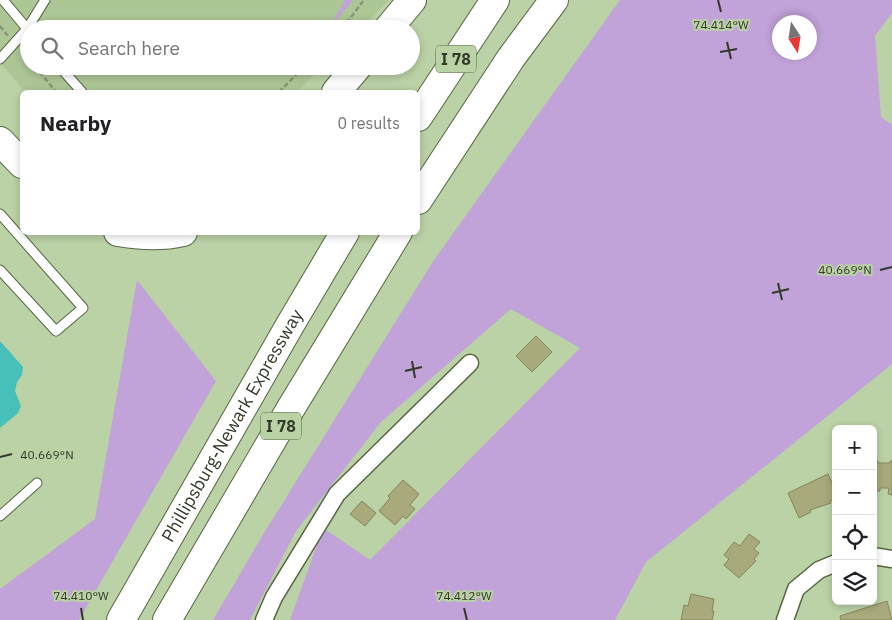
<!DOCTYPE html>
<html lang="en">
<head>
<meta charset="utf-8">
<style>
	body { margin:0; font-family:"IBM Plex Sans",sans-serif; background:#f2f2f2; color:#202124 }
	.controls { position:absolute; right:15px; bottom:15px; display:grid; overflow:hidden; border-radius:8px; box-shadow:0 2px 8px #0003 }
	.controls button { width:45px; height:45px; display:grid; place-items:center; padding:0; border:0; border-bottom:1px solid #e0e0e0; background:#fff; color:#202124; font:25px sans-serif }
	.compass { position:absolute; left:772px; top:15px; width:45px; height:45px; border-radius:50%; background:#fff; box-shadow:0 2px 8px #0003; rotate:168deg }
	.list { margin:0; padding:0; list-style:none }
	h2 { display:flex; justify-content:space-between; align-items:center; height:65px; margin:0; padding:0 20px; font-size:21px }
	h2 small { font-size:16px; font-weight:400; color:#757577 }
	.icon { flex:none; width:28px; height:28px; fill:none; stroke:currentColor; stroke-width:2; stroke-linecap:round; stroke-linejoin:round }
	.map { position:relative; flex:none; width:892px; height:620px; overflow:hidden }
	.search { position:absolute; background:#fff; box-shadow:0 2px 8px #0003; left:20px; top:20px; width:400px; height:55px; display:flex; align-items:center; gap:12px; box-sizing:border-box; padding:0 18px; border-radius:28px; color:#757577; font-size:19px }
	.panel { position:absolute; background:#fff; box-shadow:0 2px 8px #0003; left:20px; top:90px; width:400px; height:145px; border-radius:8px }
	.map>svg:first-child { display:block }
	.built { fill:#adc696 }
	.green { fill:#c1a2d9; fill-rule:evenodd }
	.water { fill:#46c0b9 }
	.building { fill:#a8aa7c; stroke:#84865a }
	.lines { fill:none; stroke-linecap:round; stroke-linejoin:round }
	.service-casing { stroke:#546741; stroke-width:11 }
	.minor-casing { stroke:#546741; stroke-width:19 }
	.motorway-casing { stroke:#546741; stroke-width:30 }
	.path { stroke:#879776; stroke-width:2.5; stroke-dasharray:5 2.5; stroke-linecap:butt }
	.service { stroke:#fff; stroke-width:9 }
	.minor { stroke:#fff; stroke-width:16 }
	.motorway { stroke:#fff; stroke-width:28 }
	.ticks { fill:none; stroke:#313928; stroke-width:2 }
	.labels { text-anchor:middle; stroke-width:4; stroke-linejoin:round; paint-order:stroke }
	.shield { fill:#bbd1a6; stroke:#5a674e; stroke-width:1 }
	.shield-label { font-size:16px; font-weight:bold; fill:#313928 }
	.street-label { font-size:18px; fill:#313928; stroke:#bbd1a6 }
	.ticks-label { font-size:12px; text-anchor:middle; fill:#313928; stroke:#bbd1a6; stroke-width:4; stroke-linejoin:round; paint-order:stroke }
</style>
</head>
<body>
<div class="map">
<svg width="892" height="620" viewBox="0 0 892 620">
	<rect width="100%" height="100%" fill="#bbd1a6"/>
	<path class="built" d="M0 0H389L360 29H29V66H323L297 92H25L0 62Z"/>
	<path class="green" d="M345 0H353L329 29Z
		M620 0H892V13L875 36 881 117 892 125V364L646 562 615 620H290L323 528 370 560 580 348 511 309 381 422 296 531 250 620H213L264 533 434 260ZM780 22H810V52H780Z
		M137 280 216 381 79 620H0V589L95 519Z"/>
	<path class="water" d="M0 341 23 367 22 375 17 382 15 391 21 406 18 413 0 428Z"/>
	<path class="building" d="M536 336 552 352 532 372 516 356Z
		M873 460 878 461V463H890V461H892V495L888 494 889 488H880V491H873Z
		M828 474 836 492V498L830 501 831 503 810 510 811 512 799 518 788 493Z
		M403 480 419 494 410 505 415 509 406 519 403 516 395 525 379 511 390 498 388 496Z
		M362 501 376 513 365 526 350 514Z
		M749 534 760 542 754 549 759 553 754 559 756 561 739 578 724 565 729 559 724 555 734 542 740 546Z
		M691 594 714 599 712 611H714L712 620H681L684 605 688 606Z
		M887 601 892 620H841L840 616Z"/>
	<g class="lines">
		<defs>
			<path id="service" d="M3 0 29 31
				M0 59 27 29 45 0
				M59 66 82 92
				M0 214 83 308 56 331 0 270
				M0 516 37 483"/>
			<path id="minor" d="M873 556 892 559
				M264 620 274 597 337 494 470 363
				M785 620 796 589 819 570 836 563"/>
			<g id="motorway">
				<path d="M388 29 412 0"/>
				<path d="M336 92 358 66"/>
				<path d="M418 117 495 0"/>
				<path d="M0 141 22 164"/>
				<path d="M418 200 511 58 554 0"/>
				<path d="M118 232C141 236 161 237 183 232"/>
				<path id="s1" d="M121 620 290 325 345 232"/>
				<path d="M167 620 291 408 398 232"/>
			</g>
		</defs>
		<use href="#service" class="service-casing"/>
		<use href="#minor" class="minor-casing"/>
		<use href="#motorway" class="motorway-casing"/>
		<path class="path" d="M0 26 8 36
			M342 29 364 0
			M22 51 29 59
			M35 66 56 92
			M279 92 305 66"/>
		<use href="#service" class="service"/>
		<use href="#minor" class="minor"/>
		<use href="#motorway" class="motorway"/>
	</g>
	<path class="ticks" d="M718 0 721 12M727 42 731 59M720 52 737 49M880 270 892 267M778 283 782 300M772 293 789 289M412 361 415 378M405 371 422 367M0 457 12 454M81 608 83 620M464 608 467 620"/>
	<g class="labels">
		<g class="shield">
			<rect x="436" y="45.5" width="40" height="27" rx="4"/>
			<rect x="261" y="412.5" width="40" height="27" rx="4"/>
		</g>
		<g class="shield-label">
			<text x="456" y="65">I 78</text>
			<text x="281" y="432">I 78</text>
		</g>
		<g class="street-label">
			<text dy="6" stroke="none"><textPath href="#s1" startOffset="224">Phillipsburg-Newark Expressway</textPath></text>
		</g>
	</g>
	<g class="ticks-label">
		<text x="721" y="29">74.414°W</text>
		<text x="845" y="274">40.669°N</text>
		<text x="47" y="459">40.669°N</text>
		<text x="81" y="600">74.410°W</text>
		<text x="464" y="600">74.412°W</text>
	</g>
</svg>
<div class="controls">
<button>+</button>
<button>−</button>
<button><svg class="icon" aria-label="locate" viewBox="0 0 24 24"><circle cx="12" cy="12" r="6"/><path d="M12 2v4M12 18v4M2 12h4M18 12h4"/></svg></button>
<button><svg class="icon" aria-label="layers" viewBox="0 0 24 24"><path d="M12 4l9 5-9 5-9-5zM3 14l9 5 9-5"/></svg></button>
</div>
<svg class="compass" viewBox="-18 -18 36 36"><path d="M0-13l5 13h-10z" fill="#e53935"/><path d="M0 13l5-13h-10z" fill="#757577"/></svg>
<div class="search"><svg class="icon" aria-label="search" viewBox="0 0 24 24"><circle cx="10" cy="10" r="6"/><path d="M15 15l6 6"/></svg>Search here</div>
<section class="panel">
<h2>Nearby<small>0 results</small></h2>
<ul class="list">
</ul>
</section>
</div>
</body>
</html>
